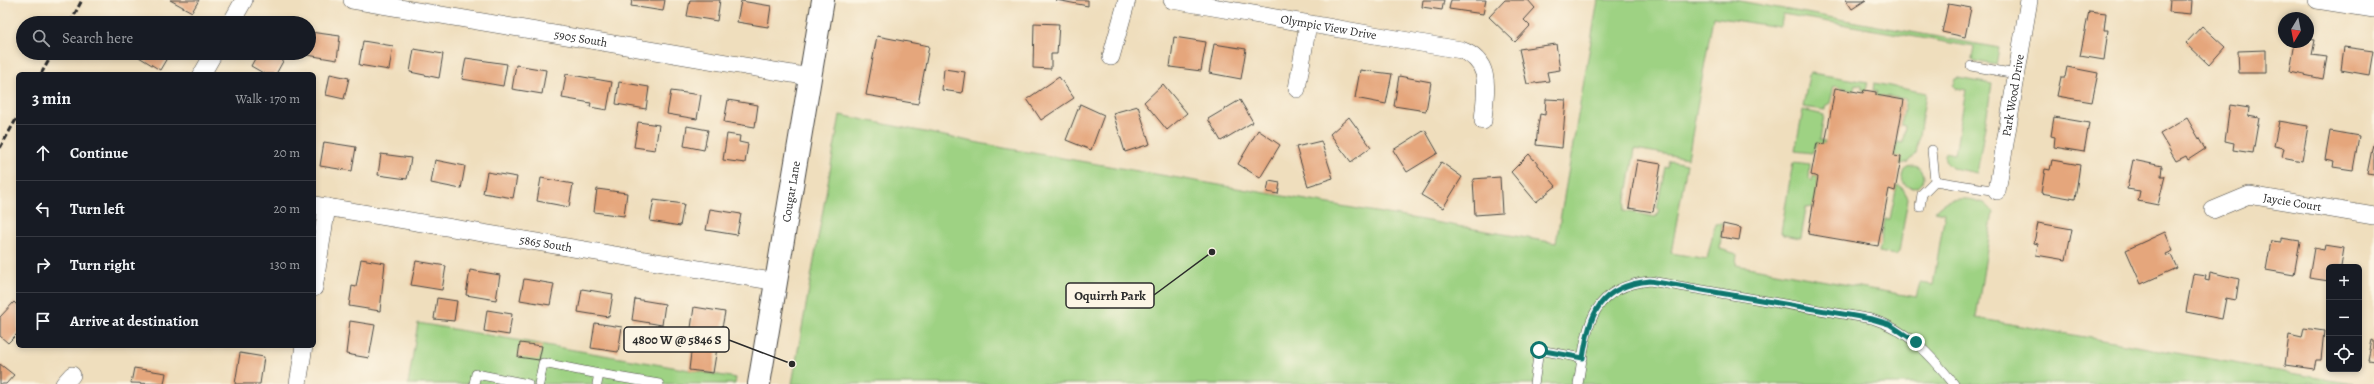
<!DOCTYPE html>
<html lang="en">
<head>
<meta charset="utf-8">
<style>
	body { margin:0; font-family:Alegreya,serif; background:#242831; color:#f1f3f6 }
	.controls { position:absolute; right:12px; bottom:12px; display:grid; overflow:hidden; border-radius:6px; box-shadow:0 2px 6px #0003 }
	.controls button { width:36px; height:36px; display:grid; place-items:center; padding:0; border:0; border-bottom:1px solid #363941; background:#171b24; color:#f1f3f6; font:20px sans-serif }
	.compass { position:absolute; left:2278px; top:12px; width:36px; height:36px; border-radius:50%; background:#171b24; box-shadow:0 2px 6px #0003; rotate:190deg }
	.stop { position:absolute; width:12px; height:12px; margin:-9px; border:3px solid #0f766e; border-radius:50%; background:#fff }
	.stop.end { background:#0f766e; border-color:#fff; box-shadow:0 1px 4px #0008 }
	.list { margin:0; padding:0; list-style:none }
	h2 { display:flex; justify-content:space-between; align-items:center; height:52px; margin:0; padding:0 16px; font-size:17px }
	h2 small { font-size:13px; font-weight:400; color:#9ea1a6 }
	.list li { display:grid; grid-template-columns:26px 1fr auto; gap:12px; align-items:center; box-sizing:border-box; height:56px; padding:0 16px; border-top:1px solid #363941 }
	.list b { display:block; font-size:15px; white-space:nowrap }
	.list em { font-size:13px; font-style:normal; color:#9ea1a6 }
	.icon { flex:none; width:22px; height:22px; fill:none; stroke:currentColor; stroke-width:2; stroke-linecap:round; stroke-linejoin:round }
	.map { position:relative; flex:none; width:2374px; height:384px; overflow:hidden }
	.search { position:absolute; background:#171b24; box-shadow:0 2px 6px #0003; left:16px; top:16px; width:300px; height:44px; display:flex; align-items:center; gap:10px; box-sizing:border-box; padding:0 14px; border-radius:22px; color:#9ea1a6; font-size:15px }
	.panel { position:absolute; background:#171b24; box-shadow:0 2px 6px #0003; left:16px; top:72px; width:300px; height:276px; border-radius:6px }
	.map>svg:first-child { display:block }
	.green { fill:#9ed283; stroke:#647e57 }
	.building { fill:#e5a67b }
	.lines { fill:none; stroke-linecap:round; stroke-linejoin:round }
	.service-casing { stroke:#484641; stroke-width:10 }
	.minor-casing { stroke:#484641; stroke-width:18 }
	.secondary-casing { stroke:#484641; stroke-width:24 }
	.service { stroke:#fff; stroke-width:9 }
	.minor { stroke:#fff; stroke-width:17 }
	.secondary { stroke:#fff; stroke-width:22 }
	.rail { stroke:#2b2b2b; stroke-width:3; stroke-dasharray:6 3; stroke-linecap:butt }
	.route { stroke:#0f766e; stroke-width:5 }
	.labels { text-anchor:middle; stroke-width:4; stroke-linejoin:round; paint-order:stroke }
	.street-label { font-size:12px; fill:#2b2b2b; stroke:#fcf5e5 }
	.leader { fill:none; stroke:#2b2b2b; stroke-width:1.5 }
	.callout-dot { fill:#2b2b2b; stroke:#fcf5e5; stroke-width:1.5 }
	.callout { fill:#fcf5e5; stroke:#2b2b2b; stroke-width:1.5 }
	.callout-label { font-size:13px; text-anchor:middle; font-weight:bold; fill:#2b2b2b }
</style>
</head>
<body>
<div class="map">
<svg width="2374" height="384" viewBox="0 0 2374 384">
	<rect width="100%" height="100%" fill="#fcf5e5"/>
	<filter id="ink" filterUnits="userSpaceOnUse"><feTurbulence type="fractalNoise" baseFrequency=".025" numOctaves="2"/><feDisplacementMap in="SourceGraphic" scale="8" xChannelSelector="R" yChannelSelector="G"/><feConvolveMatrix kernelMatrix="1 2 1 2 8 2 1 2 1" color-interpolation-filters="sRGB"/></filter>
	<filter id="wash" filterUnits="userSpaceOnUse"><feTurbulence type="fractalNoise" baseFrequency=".012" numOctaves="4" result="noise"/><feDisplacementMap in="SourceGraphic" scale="16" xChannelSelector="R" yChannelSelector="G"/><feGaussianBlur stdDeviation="0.9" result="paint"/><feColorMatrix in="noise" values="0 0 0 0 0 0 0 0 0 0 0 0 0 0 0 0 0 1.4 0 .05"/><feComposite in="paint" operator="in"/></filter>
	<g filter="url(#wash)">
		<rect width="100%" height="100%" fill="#efdebd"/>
		<path class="green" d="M1598 0H1734L1999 48 1996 65 1974 61 1972 59 1974 47 1783 14 1781 26 1779 27 1713 17 1688 158 1635 149 1624 211 1656 217 1659 209 1657 208 1665 167 1668 168 1670 161 1687 164 1671 253 1707 259 1715 224 1722 223 1720 249 1737 254 1736 265 1916 297 1920 283 1933 285 1945 213 1935 211C1945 196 1969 197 1984 203 1987 205 1991 209 1993 212L1976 318 2353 384H792L840 115 1004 148 1556 243Z
			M1811 73 1868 82 1866 90H1862V86L1855 85 1854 90 1834 86 1830 103 1825 106V110L1803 107 1809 75Z
			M1958 78 1992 84 1977 173 1952 168 1945 161V152L1955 154 1966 90 1956 88 1953 85 1955 79Z
			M1874 83 1926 93 1916 154 1909 162 1900 164 1901 157 1894 156 1897 142 1903 143 1905 126 1901 125 1906 99 1876 95 1877 90 1873 91Z
			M1803 110 1824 115 1820 140 1825 141 1824 144 1817 143 1812 153 1795 151Z
			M1793 162 1810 164 1809 179 1812 181 1813 176 1818 177 1813 207 1806 208 1801 238 1783 235 1781 232Z
			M1902 177a11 11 0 1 1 22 0a11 11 0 1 1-22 0Z
			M1897 185 1902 187 1908 198 1899 252 1896 255 1879 252 1885 219H1890Z
			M418 323 736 378 735 384H408Z"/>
		<g id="blocks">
			<path class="building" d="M170 0H199L192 12Z
				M632 0H665L663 11 631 6Z
				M690 0H720L717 21 687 16Z
				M1056 0H1088V6Z
				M1423 0H1444L1442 10 1422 7Z
				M1451 0H1486L1483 14 1449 9Z
				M1505 0H1528L1535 8 1524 20 1530 26 1515 42 1489 17Z
				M1846 0H1866L1852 9Z
				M2170 0H2192L2191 14 2169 12Z
				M741 1 771 6 768 27 737 22Z
				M1948 4 1971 8 1965 37 1942 32Z
				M2089 11 2106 13 2104 30H2108L2104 60 2080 56Z
				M1034 23 1059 24 1057 54H1051V69L1033 68Z
				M2202 26 2225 47 2209 65 2186 43Z
				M310 32 340 36 337 60 307 55 309 53Z
				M877 36 929 46 918 104 866 95Z
				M1174 37 1206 42 1201 71 1170 67Z
				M2308 39 2315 40 2312 55 2327 57 2323 79 2290 72 2295 42H2308Z
				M363 41 393 46 389 70 359 65Z
				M1214 44 1246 49 1241 79 1209 73Z
				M1556 44 1560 70 1547 72 1549 81 1527 84 1519 49Z
				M2344 47 2373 51 2369 75 2341 70Z
				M414 49 443 54 439 78 410 72Z
				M2266 50V73H2239L2238 51Z
				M141 53H170L160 70 139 57Z
				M258 53H285L287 54 276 74H265L251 66Z
				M466 58 507 64 503 86 462 79Z
				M516 65 546 70 542 94 512 89Z
				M2067 67 2098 73 2092 102 2057 96 2061 77H2065Z
				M944 69 965 72 962 93 942 90Z
				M1360 70 1392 74 1386 104 1355 98Z
				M330 74 349 78 344 99 326 95Z
				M566 74 612 82 607 110 590 107 591 103 562 98Z
				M1399 76 1431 82 1426 111 1394 106Z
				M1059 77 1074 98 1041 120 1027 99Z
				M619 82 649 87 646 109 616 104Z
				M1163 84 1187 113 1167 130 1144 102Z
				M1835 88 1863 93 1864 90 1876 92V95L1904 100 1894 156 1901 157 1900 164 1895 191 1889 189 1878 246 1808 234 1818 177 1811 175 1817 143 1825 144Z
				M671 91 701 95 697 119 667 114Z
				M1546 99 1566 100 1562 148 1536 145 1538 126 1540 114 1545 115Z
				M728 100 758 105 755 127 724 122Z
				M1240 100 1253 122 1221 141 1208 119Z
				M1080 104 1104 115 1091 150 1066 140Z
				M2230 105 2249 108 2248 116 2259 118 2253 153 2233 150 2234 143 2225 141Z
				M1138 106 1150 144 1125 152 1113 113Z
				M1349 117 1371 147 1351 162 1330 134Z
				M2054 117 2089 123 2084 152 2054 147 2055 137 2051 136Z
				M2187 118 2205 149 2188 160 2186 156 2176 161 2160 134Z
				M2279 121 2308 126 2302 161 2282 157 2284 148 2274 146Z
				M638 122 659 125 655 150 634 147Z
				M687 126 708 130 704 150 684 146Z
				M1258 130 1280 145 1260 178 1238 164Z
				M1425 130 1438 153 1407 172 1393 150Z
				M2330 131 2359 136 2353 170 2333 167 2334 162 2325 160Z
				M727 134 740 136 739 142 748 144 745 163 723 160Z
				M2374 139V175L2367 174Z
				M1321 141 1333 178 1308 186 1296 147Z
				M324 142 356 147 352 171 320 166Z
				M381 154 411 158 407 179 378 175Z
				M1529 154 1556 186 1536 202 1511 172Z
				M435 160 465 166 461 189 431 183Z
				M1637 160 1661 164 1653 212 1629 208Z
				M2052 160 2080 165 2075 199 2041 193 2045 169 2050 170Z
				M2133 160 2162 166 2161 176H2165L2158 205 2138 201 2140 191 2127 189Z
				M1441 162 1462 177 1443 208 1421 195Z
				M487 172 517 177 513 198 483 193Z
				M1500 177 1502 213 1475 215 1473 179Z
				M541 178 573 184 569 207 537 201Z
				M1269 181 1280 183 1278 194 1267 192Z
				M597 189 627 193 624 216 594 212Z
				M654 200 684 204 680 226 650 221Z
				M710 209 741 214 737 235 706 230Z
				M2038 223 2072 229 2066 260 2036 255 2038 244 2034 243Z
				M1723 224 1741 228 1739 240 1721 237Z
				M2165 232 2173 251 2166 254 2167 256 2171 255 2177 268 2141 284 2126 250Z
				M2281 238 2300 241 2294 275 2266 270 2271 241 2281 242Z
				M2325 245 2344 248 2341 267H2329V281L2309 278 2314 248 2324 250Z
				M361 259 385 263 380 311 349 306 352 286 356 287Z
				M416 261 446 266 442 290 411 285Z
				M470 270 500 275 496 300 466 295Z
				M2210 272 2239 279 2236 300 2226 298 2222 319 2186 312 2193 274 2206 276 2205 280 2209 281Z
				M524 279 554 284 550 305 520 300Z
				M582 289 613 294 609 317 578 312Z
				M437 298 457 301 454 321 434 319Z
				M635 299 665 304 662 325 632 320Z
				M14 302 18 306V333L8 343 0 336V317Z
				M694 307 725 312 721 333 691 328Z
				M487 310 512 314 509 335 484 331Z
				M350 321 375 325 369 358 346 354Z
				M595 323 622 327 618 352 591 348Z
				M2304 328 2324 331 2321 360H2316L2314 369 2285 365 2289 335 2302 338Z
				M2372 340 2374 341V361L2368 360Z
				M520 343 542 346 539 360 518 357Z
				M692 344 717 348 713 373 689 370Z
				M240 353 264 357 260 384H235Z
				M0 364 14 375 6 384H0Z
				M134 368 166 373 164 384 131 383Z"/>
		</g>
	</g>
	<g filter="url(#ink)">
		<use href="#blocks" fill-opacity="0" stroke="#484641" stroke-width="1"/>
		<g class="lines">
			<defs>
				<path id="service" d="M1971 66 2016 74
					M1932 150 1935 181
					M1920 207 1922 194 1935 181 1997 191
					M474 384 476 374 528 384
					M539 384 543 363 599 374
					M597 384 599 374 659 384
					M1534 384 1539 350 1583 358
					M1578 384C1587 333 1586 287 1650 281L1872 319C1908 330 1931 355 1954 384"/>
				<g id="minor">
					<path id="s1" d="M352 0 810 77"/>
					<path id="s2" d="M1172 0 1461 50C1494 62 1485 92 1483 121"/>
					<path d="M2317 0 2374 9"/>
					<path d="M231 23 244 0"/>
					<path d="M1111 57 1127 0"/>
					<path d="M202 74 214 53"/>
					<path d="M1297 89 1308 24"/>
					<path id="s3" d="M1997 191 2029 0"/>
					<path id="s4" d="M314 205 777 282"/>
					<path id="s5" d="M2213 210 2249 195 2374 216"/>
					<path d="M314 288 327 207"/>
					<path d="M64 384 72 375"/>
					<path d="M298 384 304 346"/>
				</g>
				<g id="secondary">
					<path id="s6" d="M759 384 823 0"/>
				</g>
			</defs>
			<use href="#service" class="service-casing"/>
			<use href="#minor" class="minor-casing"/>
			<use href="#secondary" class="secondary-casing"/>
			<use href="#service" class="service"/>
			<use href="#minor" class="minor"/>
			<use href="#secondary" class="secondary"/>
			<path class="rail" d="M70 23 82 0
				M41 74 53 53
				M0 148 18 116"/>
		</g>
	</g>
	<g class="lines" filter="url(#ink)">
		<path class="route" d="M1539 350 1583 358C1590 313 1599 286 1650 281L1872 319 1889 324 1916 342"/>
	</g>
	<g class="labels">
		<g class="street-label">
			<text dy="4" stroke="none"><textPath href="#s2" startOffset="159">Olympic View Drive</textPath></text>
			<text dy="4" stroke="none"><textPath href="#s1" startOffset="232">5905 South</textPath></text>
			<text dy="4" stroke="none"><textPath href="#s3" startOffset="97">Park Wood Drive</textPath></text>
			<text dy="4" stroke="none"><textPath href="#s6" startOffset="195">Cougar Lane</textPath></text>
			<text dy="4" stroke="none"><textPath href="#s5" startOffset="83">Jaycie Court</textPath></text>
			<text dy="4" stroke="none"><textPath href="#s4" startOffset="235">5865 South</textPath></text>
		</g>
	</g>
	<path class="leader" d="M1212 252L1154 295M792 364L729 340"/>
	<g class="callout-dot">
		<circle cx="1212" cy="252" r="4"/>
		<circle cx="792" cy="364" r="4"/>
	</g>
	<g class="callout">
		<rect x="1066" y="283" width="88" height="25" rx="4"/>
		<rect x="624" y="327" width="105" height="25" rx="4"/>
	</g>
	<g class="callout-label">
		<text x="1110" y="300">Oquirrh Park</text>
		<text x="677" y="344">4800 W @ 5846 S</text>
	</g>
</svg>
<div class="controls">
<button>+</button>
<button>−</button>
<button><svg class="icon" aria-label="locate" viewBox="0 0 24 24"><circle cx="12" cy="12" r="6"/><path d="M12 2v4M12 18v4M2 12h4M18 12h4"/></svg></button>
</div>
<svg class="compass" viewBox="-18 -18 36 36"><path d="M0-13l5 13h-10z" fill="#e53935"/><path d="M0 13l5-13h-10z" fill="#9ea1a6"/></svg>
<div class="stop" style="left:1539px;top:350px"></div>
<div class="stop end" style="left:1916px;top:342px"></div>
<div class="search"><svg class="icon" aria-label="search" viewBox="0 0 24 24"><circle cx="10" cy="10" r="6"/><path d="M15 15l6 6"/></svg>Search here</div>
<section class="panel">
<h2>3 min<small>Walk · 170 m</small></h2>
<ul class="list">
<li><svg class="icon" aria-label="ahead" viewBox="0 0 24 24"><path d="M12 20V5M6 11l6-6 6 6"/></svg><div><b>Continue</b></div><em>20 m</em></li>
<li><svg class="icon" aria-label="left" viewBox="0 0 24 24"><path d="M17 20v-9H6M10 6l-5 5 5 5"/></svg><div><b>Turn left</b></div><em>20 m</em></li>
<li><svg class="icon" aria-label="right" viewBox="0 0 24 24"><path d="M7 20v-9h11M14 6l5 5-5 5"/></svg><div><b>Turn right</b></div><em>130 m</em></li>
<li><svg class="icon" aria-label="arrive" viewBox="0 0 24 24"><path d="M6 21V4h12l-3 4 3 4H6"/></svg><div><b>Arrive at destination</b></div></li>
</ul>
</section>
</div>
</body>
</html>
